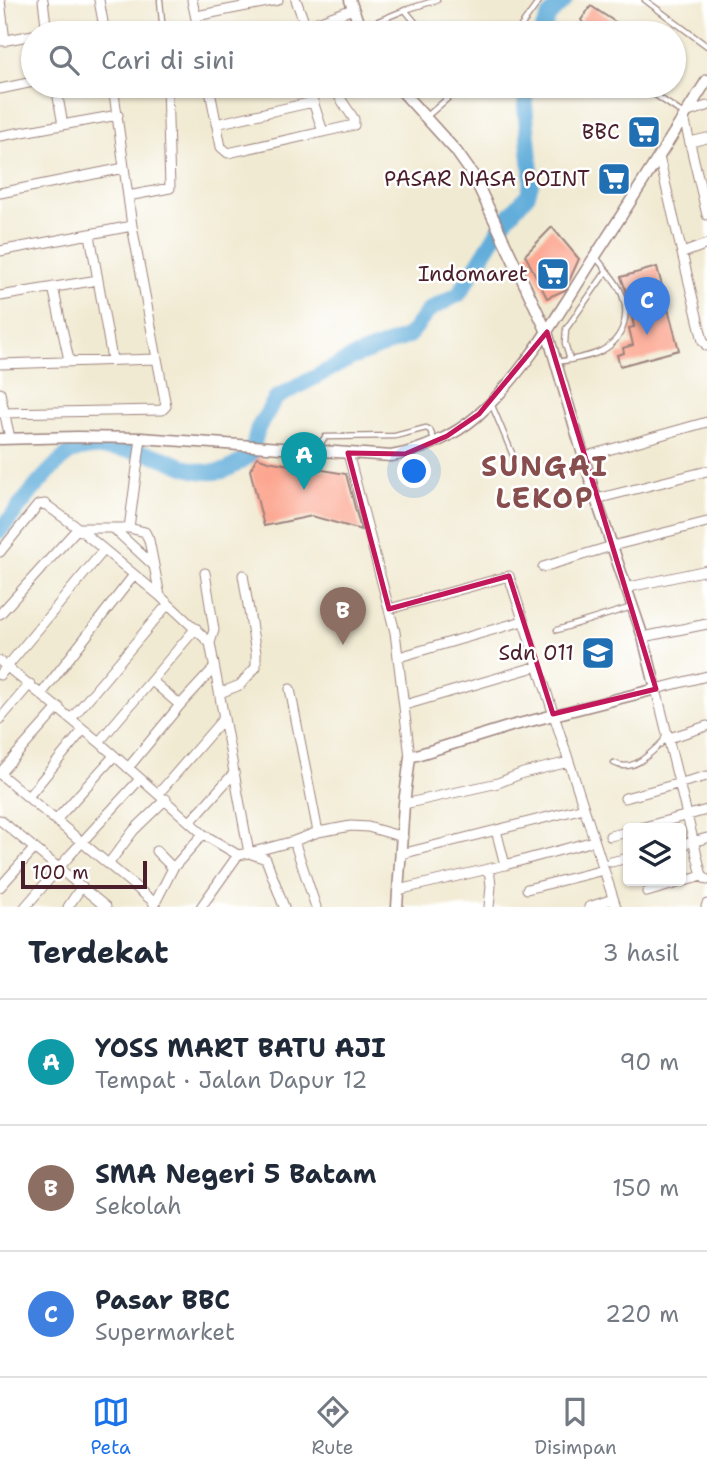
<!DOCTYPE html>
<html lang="id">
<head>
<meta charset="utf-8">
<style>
	body { margin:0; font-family:"Shantell Sans",sans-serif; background:#f2f2f3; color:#1f2937 }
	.controls { position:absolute; right:21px; bottom:21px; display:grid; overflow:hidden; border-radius:7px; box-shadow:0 2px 5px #0004 }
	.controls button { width:63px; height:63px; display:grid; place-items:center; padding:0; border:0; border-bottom:2px solid #e0e1e3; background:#fff; color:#1f2937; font:35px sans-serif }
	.scale { position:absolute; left:21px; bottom:18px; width:126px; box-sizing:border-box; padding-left:7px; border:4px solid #4a1f2b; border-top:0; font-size:19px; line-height:24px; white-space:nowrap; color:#4a1f2b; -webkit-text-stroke:5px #fff; paint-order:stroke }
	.you { position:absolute; left:415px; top:472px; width:24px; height:24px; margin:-18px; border:5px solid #fff; border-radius:50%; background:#1a73e8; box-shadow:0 0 0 10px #1a73e833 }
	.badge { display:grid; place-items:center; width:46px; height:46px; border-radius:50%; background:#1a73e8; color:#fff; font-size:23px; font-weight:700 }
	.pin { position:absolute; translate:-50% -58px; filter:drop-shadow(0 2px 4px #0008) }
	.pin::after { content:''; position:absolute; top:37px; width:24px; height:21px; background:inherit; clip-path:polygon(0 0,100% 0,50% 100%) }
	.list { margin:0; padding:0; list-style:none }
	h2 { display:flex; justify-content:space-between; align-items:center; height:91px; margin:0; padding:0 28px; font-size:30px }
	h2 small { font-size:23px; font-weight:400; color:#747a83 }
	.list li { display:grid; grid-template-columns:46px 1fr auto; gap:21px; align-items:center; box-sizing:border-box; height:126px; padding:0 28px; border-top:2px solid #e0e1e3 }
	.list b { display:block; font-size:26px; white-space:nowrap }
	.list p { margin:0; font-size:23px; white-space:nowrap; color:#747a83 }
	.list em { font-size:23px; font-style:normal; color:#747a83 }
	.icon { flex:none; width:38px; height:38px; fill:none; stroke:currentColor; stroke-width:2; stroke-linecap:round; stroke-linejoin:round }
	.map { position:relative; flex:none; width:707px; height:907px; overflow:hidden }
	.search { position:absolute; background:#fff; box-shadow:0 2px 5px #0004; left:21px; right:21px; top:21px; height:77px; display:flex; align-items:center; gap:18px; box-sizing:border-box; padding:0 24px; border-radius:38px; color:#747a83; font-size:26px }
	.sheet { height:469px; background:#fff }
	nav { display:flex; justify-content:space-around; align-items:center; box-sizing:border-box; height:98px; border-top:2px solid #e0e1e3; background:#fff; font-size:19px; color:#747a83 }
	nav a { display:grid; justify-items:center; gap:4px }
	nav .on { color:#1a73e8 }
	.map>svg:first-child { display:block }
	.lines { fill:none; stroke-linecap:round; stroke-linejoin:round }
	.river { stroke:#62adda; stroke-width:16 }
	.building { fill:#fca48e }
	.service-casing { stroke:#9e847e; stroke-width:7 }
	.minor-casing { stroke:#9e847e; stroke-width:11 }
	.tertiary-casing { stroke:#9e847e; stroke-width:13 }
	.service { stroke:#fff; stroke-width:4.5 }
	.minor { stroke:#fff; stroke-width:9 }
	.tertiary { stroke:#fff; stroke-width:10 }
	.marked { fill:none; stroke:#c2185b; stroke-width:5; stroke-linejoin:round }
	.labels { text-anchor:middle; stroke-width:5; stroke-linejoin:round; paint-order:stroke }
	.poi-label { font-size:21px; fill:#4a1f2b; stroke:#fff; text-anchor:end }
	.district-label { font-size:28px; font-weight:bold; letter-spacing:2px; fill:#884e4e; stroke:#fff }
</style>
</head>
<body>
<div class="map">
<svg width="707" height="907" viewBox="0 0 707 907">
	<rect width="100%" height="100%" fill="#fff"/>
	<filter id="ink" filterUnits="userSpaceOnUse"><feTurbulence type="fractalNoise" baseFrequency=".0143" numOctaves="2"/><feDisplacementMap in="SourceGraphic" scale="14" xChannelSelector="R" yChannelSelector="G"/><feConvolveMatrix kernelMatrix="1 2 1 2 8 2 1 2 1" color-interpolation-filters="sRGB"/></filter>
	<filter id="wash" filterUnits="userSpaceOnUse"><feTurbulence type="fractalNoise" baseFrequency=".00686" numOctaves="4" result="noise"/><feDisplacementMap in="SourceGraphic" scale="28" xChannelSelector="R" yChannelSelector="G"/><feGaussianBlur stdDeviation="1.57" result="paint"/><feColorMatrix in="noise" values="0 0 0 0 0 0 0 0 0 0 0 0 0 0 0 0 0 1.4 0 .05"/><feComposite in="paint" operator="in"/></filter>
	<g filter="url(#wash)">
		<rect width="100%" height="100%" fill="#f1ead2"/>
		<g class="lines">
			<path class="river" d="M541 33 549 16 565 0
				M0 531C18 509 49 466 72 452 88 443 139 451 157 456 181 464 195 476 223 471 232 469 242 460 251 455L258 428 276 398 351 358 409 336 429 310 459 294 503 223 528 194 532 181 525 105 526 86"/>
		</g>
		<g id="blocks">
			<path class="building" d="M591 6 632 33H578L584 24 581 20Z
				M552 227 579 259 565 290 547 298 525 255Z
				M657 267 679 350 620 366 617 355 624 353 623 348 633 345 629 328 634 327 628 296 621 277Z
				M257 457 268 461 301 467 307 472 312 468 346 474 361 530 312 516 264 526 250 470Z"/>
		</g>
	</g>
	<g filter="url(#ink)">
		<use href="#blocks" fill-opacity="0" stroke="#9e847e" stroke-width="2"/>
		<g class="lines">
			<defs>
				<path id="service" d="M160 0 163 33
					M645 0 707 46
					M405 10 424 33
					M361 28 405 10 437 0
					M516 33 540 0
					M642 86 685 115
					M426 117 462 86
					M570 360 565 343 566 329 606 272
					M556 362C570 360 586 358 599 352 625 340 632 312 619 288 613 277 603 267 596 257
					M491 403 514 458
					M296 450 307 467
					M320 450 322 441 325 437 395 436 426 428 430 430 435 442
					M557 630 632 607
					M614 763C634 774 651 752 666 739"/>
				<path id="minor" d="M0 0 5 41
					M43 0 47 33
					M99 0 105 33
					M192 0 199 33
					M296 0 308 33
					M196 16 278 0
					M288 33 353 9
					M2 41 33 35
					M56 86 63 125
					M209 86 221 147 228 153 354 125V119L332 86
					M308 86 323 132
					M0 89 33 82
					M688 112 707 106
					M684 118 707 215
					M216 124 313 102
					M0 136 118 115
					M690 142 707 138
					M659 157 703 341 707 346
					M0 193 124 168
					M128 196 170 188 167 86
					M90 235 112 359
					M0 251 132 226
					M683 253 707 244
					M53 287 69 360
					M0 296 98 280
					M0 364 156 359
					M0 393 10 438
					M0 413 162 410 166 406 132 226 113 86
					M348 453 395 632 410 757
					M583 457 707 422
					M596 499 707 471
					M113 528 152 564
					M129 528 141 438
					M0 552 38 505 45 504 78 528 160 596 210 643 249 853 294 841 318 832 351 826 368 827 403 837
					M543 567 612 546 707 522
					M205 573 214 630 210 643
					M625 588 707 570
					M389 609 509 576 616 907
					M0 614 78 528H129L145 532 149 540 160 596
					M643 637 707 624
					M399 657 523 621
					M0 661 99 742 203 834 238 855 249 853 266 859 284 907
					M0 675 103 551
					M707 676 656 689 702 876 707 880
					M152 681 180 705
					M290 689 318 832
					M42 693 134 575
					M220 693 240 685 256 667V653L243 575
					M405 705 538 666
					M0 719 30 684
					M71 719 168 604
					M666 739 707 726
					M99 742 196 628
					M128 768 180 705 214 668
					M0 773 59 707
					M0 774 155 903
					M159 793 223 719
					M28 797 83 730
					M625 798 707 776
					M404 804 498 783 523 773 569 762
					M0 820 106 907
					M56 820 114 756
					M190 822 234 773
					M640 828 707 810
					M496 830 505 865
					M610 836 628 832
					M294 841 316 907
					M681 845 707 838
					M156 851 173 868
					M401 854 584 808
					M611 862 628 858
					M109 863 134 830 166 799
					M489 869 491 886 489 907
					M0 887 34 849
					M527 889 604 870
					M398 890 505 865 594 841
					M647 892 702 876
					M154 905 173 868 203 834
					M25 907 71 854 140 779
					M68 907 82 886
					M201 907 238 855
					M589 907 613 899
					M706 907 707 904"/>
				<path id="tertiary" d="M350 0 362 33
					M397 86 456 151 473 175 547 332 596 499 643 637 656 689 511 726 410 757 404 804 397 907
					M0 439 77 437 141 438 391 456C421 451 454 436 477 416 525 373 558 314 592 261 631 201 669 141 707 80"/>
			</defs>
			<use href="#service" class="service-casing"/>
			<use href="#minor" class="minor-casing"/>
			<use href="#tertiary" class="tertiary-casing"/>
			<use href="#service" class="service"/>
			<use href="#minor" class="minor"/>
			<use href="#tertiary" class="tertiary"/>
		</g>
	</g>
	<path class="marked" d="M547 332 656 689 553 714 509 576 389 609 348 453 405 454 447 436 479 414Z"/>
	<defs>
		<symbol id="supermarket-square" viewBox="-11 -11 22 22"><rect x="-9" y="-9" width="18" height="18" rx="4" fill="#1f6fb2" stroke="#fff"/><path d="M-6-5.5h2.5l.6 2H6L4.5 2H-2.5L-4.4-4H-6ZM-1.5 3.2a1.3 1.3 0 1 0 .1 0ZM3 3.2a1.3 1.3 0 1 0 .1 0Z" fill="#fff"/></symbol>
		<symbol id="school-square" viewBox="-11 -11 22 22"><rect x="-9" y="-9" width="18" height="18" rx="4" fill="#1f6fb2" stroke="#fff"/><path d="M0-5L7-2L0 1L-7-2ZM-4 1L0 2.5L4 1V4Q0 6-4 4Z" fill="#fff"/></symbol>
	</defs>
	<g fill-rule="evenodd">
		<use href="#supermarket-square" x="625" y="113" width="38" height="38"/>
		<use href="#supermarket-square" x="595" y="160" width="38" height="38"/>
		<use href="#supermarket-square" x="534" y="255" width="38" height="38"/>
		<use href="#school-square" x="579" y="634" width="38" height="38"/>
	</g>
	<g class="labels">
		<g class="poi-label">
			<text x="620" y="139">BBC</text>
			<text x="590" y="186">PASAR NASA POINT</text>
			<text x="528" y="281">Indomaret</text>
			<text x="574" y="660">Sdn 011</text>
		</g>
		<g class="district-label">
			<text x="545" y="476">SUNGAI<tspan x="545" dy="32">LEKOP</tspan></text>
		</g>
	</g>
</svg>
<div class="controls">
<button><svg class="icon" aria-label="layers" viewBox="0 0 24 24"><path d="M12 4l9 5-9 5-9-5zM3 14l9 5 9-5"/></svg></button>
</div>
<div class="scale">100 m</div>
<div class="you"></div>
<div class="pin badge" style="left:304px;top:490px;background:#0f9aa8">A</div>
<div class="pin badge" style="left:343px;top:645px;background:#8d6e63">B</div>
<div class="pin badge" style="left:647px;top:335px;background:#3f7fe0">C</div>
<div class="search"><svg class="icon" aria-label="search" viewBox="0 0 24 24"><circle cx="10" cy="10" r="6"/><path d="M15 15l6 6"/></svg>Cari di sini</div>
</div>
<section class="sheet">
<h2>Terdekat<small>3 hasil</small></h2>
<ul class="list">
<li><span class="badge" style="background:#0f9aa8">A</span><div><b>YOSS MART BATU AJI</b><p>Tempat · Jalan Dapur 12</p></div><em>90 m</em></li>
<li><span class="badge" style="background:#8d6e63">B</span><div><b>SMA Negeri 5 Batam</b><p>Sekolah</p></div><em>150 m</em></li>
<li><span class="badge" style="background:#3f7fe0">C</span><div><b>Pasar BBC</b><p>Supermarket</p></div><em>220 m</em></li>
</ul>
</section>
<nav>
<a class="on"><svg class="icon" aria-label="map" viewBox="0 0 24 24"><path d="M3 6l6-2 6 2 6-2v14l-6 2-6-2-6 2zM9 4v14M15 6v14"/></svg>Peta</a>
<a><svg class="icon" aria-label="directions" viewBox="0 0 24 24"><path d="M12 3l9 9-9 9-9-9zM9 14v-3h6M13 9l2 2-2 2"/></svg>Rute</a>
<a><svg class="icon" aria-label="saved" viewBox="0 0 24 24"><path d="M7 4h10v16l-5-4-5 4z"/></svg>Disimpan</a>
</nav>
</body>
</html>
